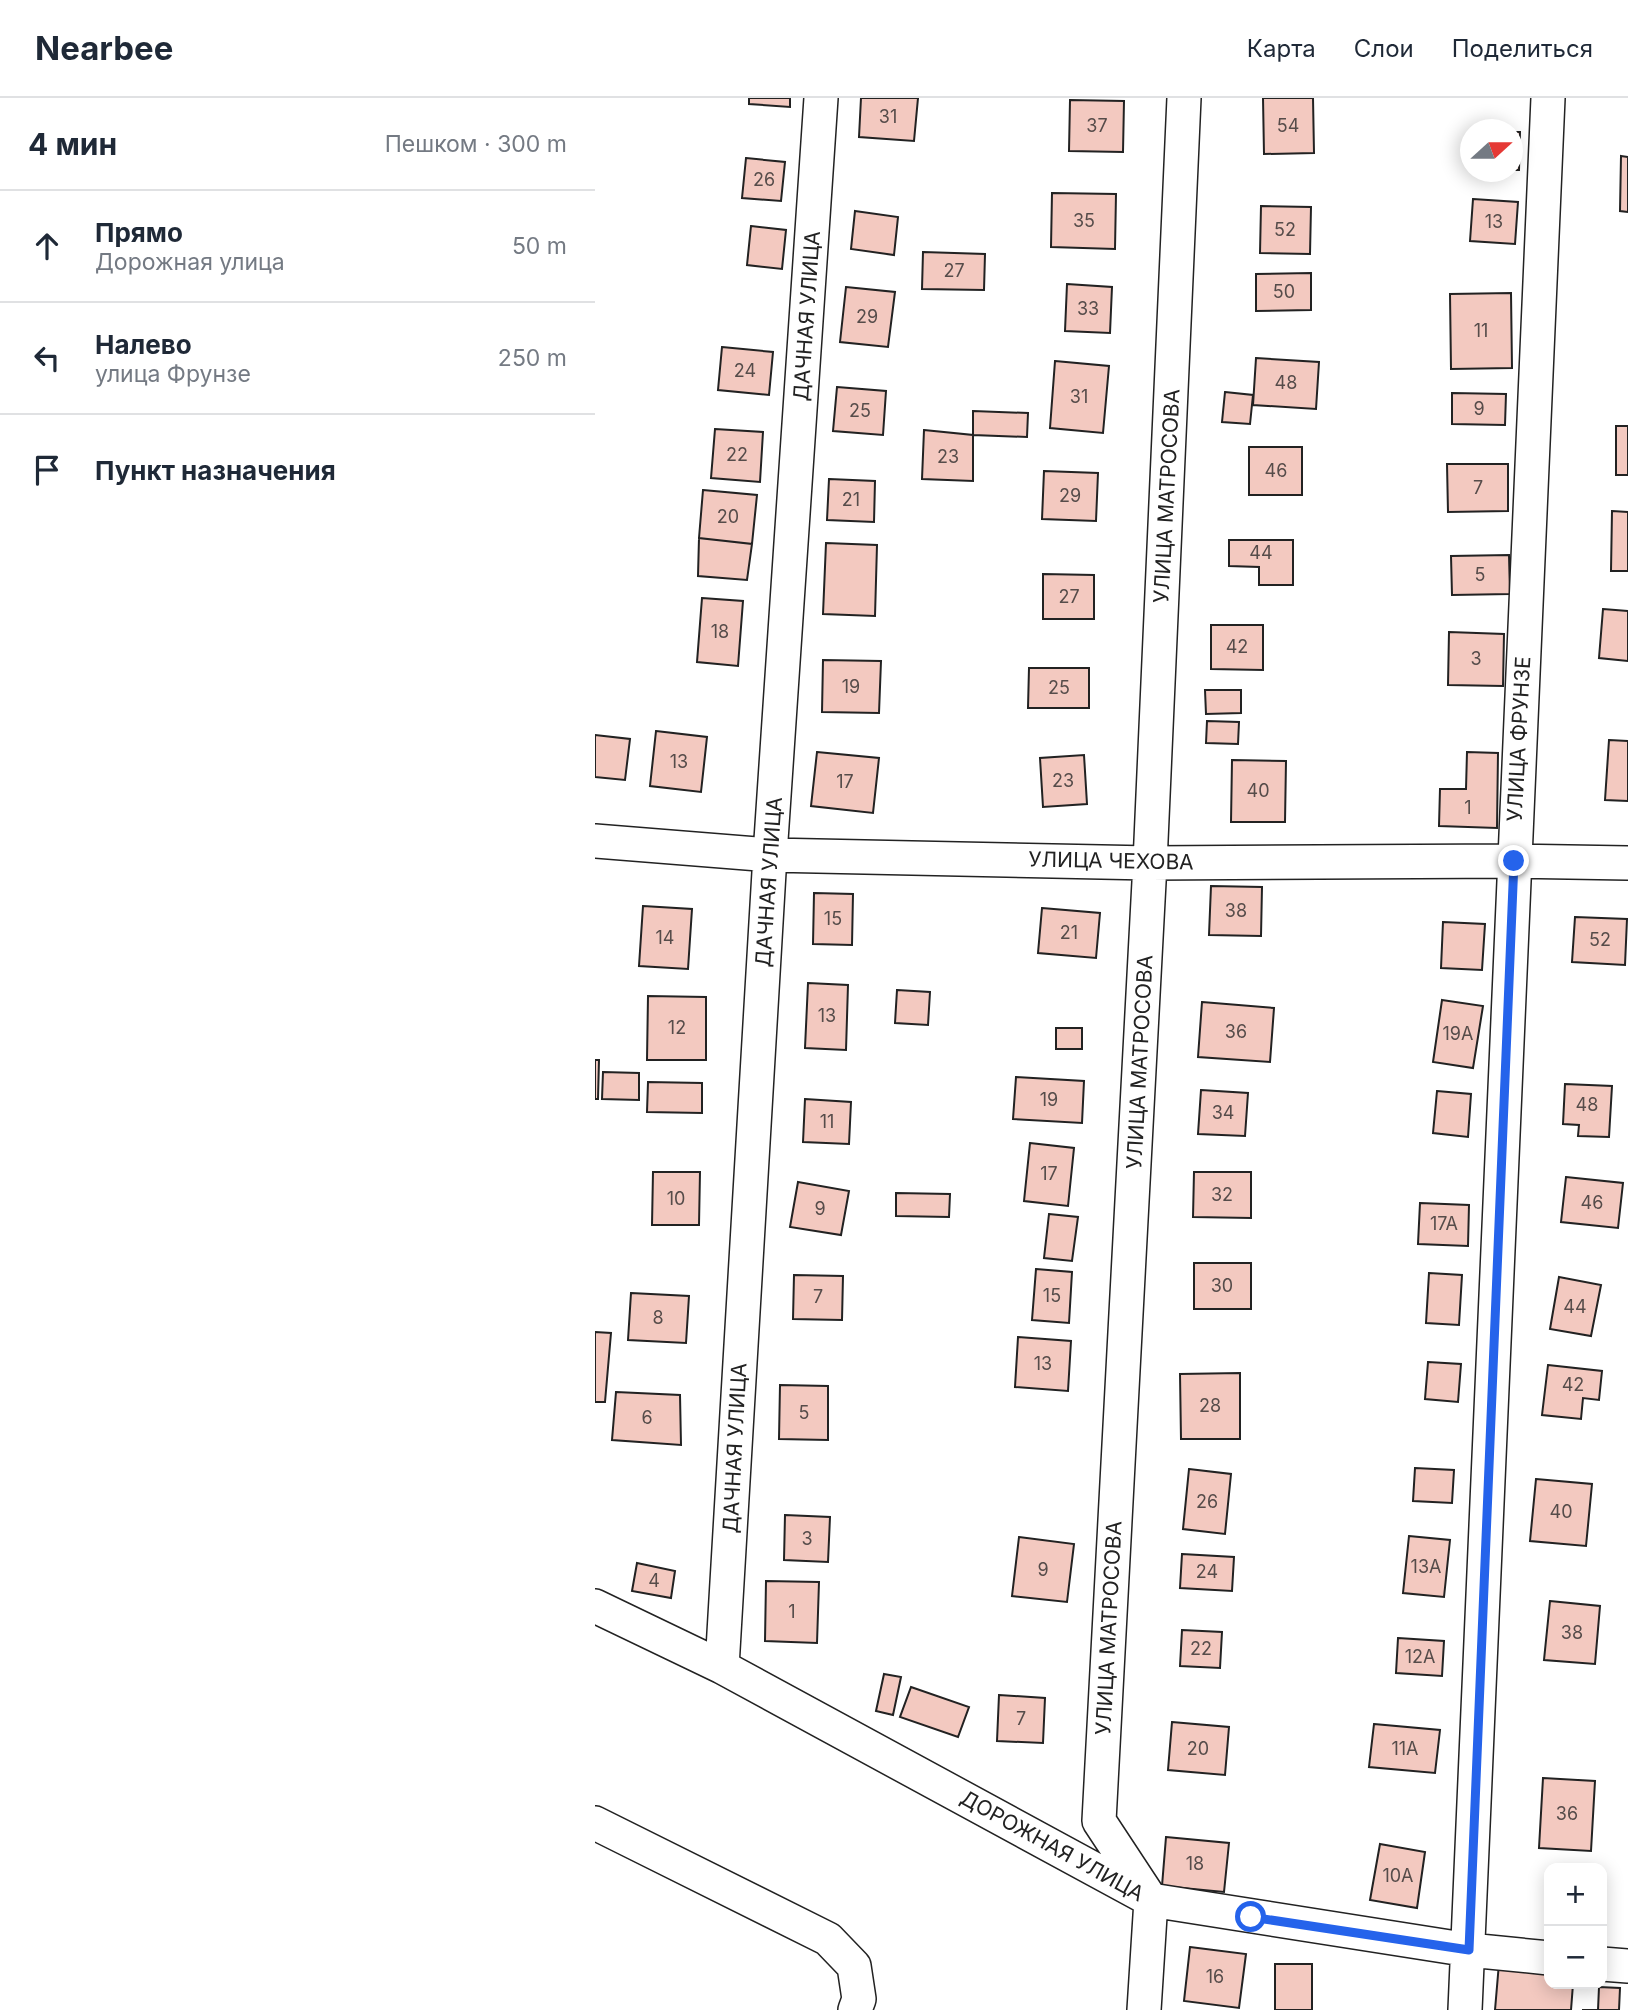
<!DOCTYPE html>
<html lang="ru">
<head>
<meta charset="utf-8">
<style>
	body { margin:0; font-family:Inter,sans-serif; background:#f6f6f7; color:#1f2937 }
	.controls { position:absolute; right:21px; bottom:21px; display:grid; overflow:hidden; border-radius:14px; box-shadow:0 4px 18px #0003 }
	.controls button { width:63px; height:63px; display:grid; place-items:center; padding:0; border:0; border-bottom:2px solid #e0e1e3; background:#fff; color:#1f2937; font:35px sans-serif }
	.compass { position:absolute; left:865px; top:21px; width:63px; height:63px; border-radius:50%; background:#fff; box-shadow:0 4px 18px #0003; rotate:69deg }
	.stop { position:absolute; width:21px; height:21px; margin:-16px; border:5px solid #2563eb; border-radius:50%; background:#fff }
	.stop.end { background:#2563eb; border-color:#fff; box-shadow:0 2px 7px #0008 }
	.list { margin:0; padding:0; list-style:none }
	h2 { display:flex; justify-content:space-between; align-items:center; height:91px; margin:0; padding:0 28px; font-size:30px }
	h2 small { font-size:23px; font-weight:400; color:#747a83 }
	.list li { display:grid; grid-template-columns:46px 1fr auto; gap:21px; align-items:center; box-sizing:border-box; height:112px; padding:0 28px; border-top:2px solid #e0e1e3 }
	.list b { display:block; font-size:26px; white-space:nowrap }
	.list p { margin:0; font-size:23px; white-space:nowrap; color:#747a83 }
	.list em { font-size:23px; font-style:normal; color:#747a83 }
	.icon { flex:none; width:38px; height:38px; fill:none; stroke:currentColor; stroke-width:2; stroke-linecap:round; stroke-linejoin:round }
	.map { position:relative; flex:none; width:1033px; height:1912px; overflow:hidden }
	header { display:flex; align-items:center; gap:42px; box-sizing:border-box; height:98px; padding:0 35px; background:#fff; border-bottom:2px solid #e0e1e3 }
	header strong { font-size:33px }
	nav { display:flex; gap:38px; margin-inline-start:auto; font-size:24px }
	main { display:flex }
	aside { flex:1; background:#fff }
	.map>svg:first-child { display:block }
	.building { fill:#f3c9c0; stroke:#222; stroke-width:2 }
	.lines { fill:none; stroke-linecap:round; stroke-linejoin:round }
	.minor-casing { stroke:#222; stroke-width:36 }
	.minor { stroke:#fff; stroke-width:33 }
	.route { stroke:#2563eb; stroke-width:9 }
	.labels { text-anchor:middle; stroke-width:5; stroke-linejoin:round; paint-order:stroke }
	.number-label { font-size:18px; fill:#564c4a }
	.street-label { font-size:21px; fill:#222; stroke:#fff }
</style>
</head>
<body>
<header>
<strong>Nearbee</strong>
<nav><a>Карта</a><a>Слои</a><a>Поделиться</a></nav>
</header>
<main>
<aside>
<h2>4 мин<small>Пешком · 300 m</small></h2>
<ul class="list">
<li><svg class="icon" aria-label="ahead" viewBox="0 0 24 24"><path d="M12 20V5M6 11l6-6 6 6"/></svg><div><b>Прямо</b><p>Дорожная улица</p></div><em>50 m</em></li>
<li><svg class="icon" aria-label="left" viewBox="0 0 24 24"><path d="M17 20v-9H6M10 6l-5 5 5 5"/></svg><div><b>Налево</b><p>улица Фрунзе</p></div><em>250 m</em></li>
<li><svg class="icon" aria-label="arrive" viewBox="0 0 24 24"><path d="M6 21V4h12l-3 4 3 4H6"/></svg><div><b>Пункт назначения</b></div></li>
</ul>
</aside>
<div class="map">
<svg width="1033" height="1912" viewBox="0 0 1033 1912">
	<rect width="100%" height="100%" fill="#fff"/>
	<path class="building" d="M154 0H195V9L154 6Z
		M266 0H323L319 43 264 39Z
		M668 0H718L719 55 669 56Z
		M475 2 529 3 528 54 474 53Z
		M918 34H925L924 72H918Z
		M1026 58 1033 59V114L1025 113Z
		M151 60 190 64 186 103 147 100Z
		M457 95 521 96 520 151 456 149Z
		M878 101 923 104 920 146 875 143Z
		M666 108 716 109 715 156 665 155Z
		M260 113 303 119 299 157 256 151Z
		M156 128 191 132 187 171 152 167Z
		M328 154 390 156 389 192 327 191Z
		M716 175V212L661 213V176Z
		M472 186 517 189 515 235 470 233Z
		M251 189 300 194 293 249 245 244Z
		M916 195 917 270 856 271 855 196Z
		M127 249 178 254 174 297 123 292Z
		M661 260 724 264 721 311 658 307Z
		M460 263 514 268 508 335 455 330Z
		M242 289 291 293 288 337 238 333Z
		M630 294 658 297 655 326 627 324Z
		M857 295 911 296 910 327 857 326Z
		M378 313 433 315 432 339 378 337Z
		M1021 328H1033V377H1021Z
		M120 331 168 334 165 384 116 380Z
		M329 332 378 337V383L327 381Z
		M654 349H707V397H654Z
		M852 366H913V413L853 414Z
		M449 373 503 375 501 423 447 421Z
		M234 381 280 383 279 424 232 422Z
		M108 392 162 397 157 446 104 440Z
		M1017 413 1033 414V473H1016Z
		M104 440 157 446 152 482 103 478Z
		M634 442H698V487H664V469L634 468Z
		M231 445 282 447 280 518 228 516Z
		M914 457 915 496 857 497 856 458Z
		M448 476 499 477V521H448Z
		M107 500 148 503 143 568 102 564Z
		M1008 511 1033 513V563L1004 560Z
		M616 527H668V572L616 571Z
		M854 534 909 536 908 588 853 587Z
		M228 562 286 563 284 615 227 614Z
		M434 570H494V610H433Z
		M610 592H646V615L611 616Z
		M612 623 644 624 643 646 611 645Z
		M61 633 112 639 106 694 55 688Z
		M0 637 35 641 30 682 0 679Z
		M1014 642 1033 643V703L1010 702Z
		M222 654 284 660 278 715 216 708Z
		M872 654 903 655 902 730 844 728 845 691H871Z
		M489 657 492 706 448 709 445 660Z
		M637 662 691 663 690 724H636Z
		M616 788 667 789 666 838 614 837Z
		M219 795 258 796 257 847 218 846Z
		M48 808 97 811 93 871 44 868Z
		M447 810 505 815 501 860 443 855Z
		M980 819 1032 821 1030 867 977 864Z
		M848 824 890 826 887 872 846 870Z
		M213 885 253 887 251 952 210 950Z
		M302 892 335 894 333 927 300 925Z
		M53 898 111 899V962H52Z
		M847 902 888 908 878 970 838 964Z
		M607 904 679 910 675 964 603 959Z
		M461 930H487V951H461Z
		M0 962H4L3 1001H0Z
		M8 974 44 975V1002L7 1001Z
		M421 979 489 983 487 1025 418 1021Z
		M53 984 107 985V1015L52 1014Z
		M970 986 1017 988 1014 1039 983 1038 984 1027 968 1026Z
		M606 992 653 995 650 1038 603 1036Z
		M842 993 876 996 873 1039 838 1035Z
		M210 1001 256 1004 254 1046 208 1044Z
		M435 1045 479 1050 473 1108 429 1103Z
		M58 1074H105L104 1127H57Z
		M599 1074H656V1120L598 1119Z
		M971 1079 1028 1085 1023 1130 966 1124Z
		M203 1084 254 1093 246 1137 195 1129Z
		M301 1095 355 1096 354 1119 301 1118Z
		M825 1105 874 1107 873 1148 823 1146Z
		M454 1116 483 1119 477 1163 449 1160Z
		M599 1165H656V1211H599Z
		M441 1171 477 1174 474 1225 437 1222Z
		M834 1175 867 1177 864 1227 831 1225Z
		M199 1177 248 1178 247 1222 198 1221Z
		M964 1179 1006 1187 996 1238 955 1231Z
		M36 1195 94 1198 91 1245 33 1242Z
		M0 1234 16 1235 10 1304H0Z
		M423 1239 476 1243 473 1293 420 1289Z
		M833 1264 866 1266 863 1304 830 1301Z
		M953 1267 1007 1273 1004 1302 988 1300 986 1321 947 1317Z
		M645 1275V1341H586L585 1276Z
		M185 1287 233 1288V1342L184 1341Z
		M21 1294 85 1297 86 1347 17 1342Z
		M820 1370 859 1372 857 1405 818 1403Z
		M594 1371 636 1376 630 1436 588 1431Z
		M941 1381 997 1386 991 1448 935 1443Z
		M190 1417 235 1419 233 1464 189 1462Z
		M814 1438 855 1442 849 1499 808 1495Z
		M424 1439 479 1446 472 1504 417 1498Z
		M587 1456 639 1459 637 1493 585 1490Z
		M42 1465 80 1473 76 1500 37 1493Z
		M171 1483 224 1484 222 1545 170 1543Z
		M955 1503 1005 1508 1000 1566 949 1562Z
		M587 1532 627 1534 625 1570 585 1568Z
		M803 1540 849 1543 847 1578 801 1575Z
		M289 1576 306 1579 298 1617 281 1613Z
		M316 1589 374 1609 363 1639 305 1619Z
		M404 1597 450 1600 448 1645 402 1643Z
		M577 1624 634 1629 630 1677 573 1672Z
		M779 1626 845 1632 840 1675 774 1669Z
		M948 1680 1000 1683 996 1753 944 1750Z
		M571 1739 634 1745 629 1794 567 1788Z
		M785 1746 830 1754 822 1810 775 1802Z
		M595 1849 651 1856 644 1910 589 1903Z
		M904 1865 954 1869V1886H978L976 1912H900Z
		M680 1866H717V1912H680Z
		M1004 1889 1025 1890 1024 1912H987H1003Z"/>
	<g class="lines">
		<defs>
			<path id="minor" d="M0 743 175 757 555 765 919 763 1033 765
				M0 1508 127 1569 556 1802 874 1852 954 1860
				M127 1569 175 757 226 0
				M0 1725 233 1841 259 1868 264 1901 260 1912
				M1007 1866 1033 1868
				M549 1912 556 1802 504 1723 555 765 589 0
				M870 1912 953 0"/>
		</defs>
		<use href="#minor" class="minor-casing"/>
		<use href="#minor" class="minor"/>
	</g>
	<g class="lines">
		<path class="route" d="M656 1819 874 1852 919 763"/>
	</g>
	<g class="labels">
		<g class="number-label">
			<text x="293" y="25">31</text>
			<text x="502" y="34">37</text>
			<text x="693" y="34">54</text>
			<text x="169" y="88">26</text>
			<text x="489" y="129">35</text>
			<text x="899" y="130">13</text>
			<text x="690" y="138">52</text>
			<text x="359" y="179">27</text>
			<text x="689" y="200">50</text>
			<text x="493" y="217">33</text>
			<text x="272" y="225">29</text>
			<text x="886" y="239">11</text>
			<text x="150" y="279">24</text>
			<text x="691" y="291">48</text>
			<text x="484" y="305">31</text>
			<text x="884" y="317">9</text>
			<text x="265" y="319">25</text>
			<text x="142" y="363">22</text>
			<text x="353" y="365">23</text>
			<text x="681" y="379">46</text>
			<text x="883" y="396">7</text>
			<text x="475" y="404">29</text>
			<text x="256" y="408">21</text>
			<text x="133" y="425">20</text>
			<text x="666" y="461">44</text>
			<text x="885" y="483">5</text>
			<text x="474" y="505">27</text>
			<text x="125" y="540">18</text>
			<text x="642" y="555">42</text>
			<text x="881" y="567">3</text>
			<text x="256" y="595">19</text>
			<text x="464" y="596">25</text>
			<text x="84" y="670">13</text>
			<text x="468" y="689">23</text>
			<text x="250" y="690">17</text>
			<text x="663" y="699">40</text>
			<text x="873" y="716">1</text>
			<text x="641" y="819">38</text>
			<text x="238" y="827">15</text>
			<text x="474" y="841">21</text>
			<text x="70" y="846">14</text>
			<text x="1005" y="848">52</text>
			<text x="232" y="924">13</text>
			<text x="82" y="936">12</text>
			<text x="641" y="940">36</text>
			<text x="863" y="942">19А</text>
			<text x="454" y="1008">19</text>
			<text x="992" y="1013">48</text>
			<text x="628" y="1021">34</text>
			<text x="232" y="1030">11</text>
			<text x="454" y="1082">17</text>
			<text x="627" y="1103">32</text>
			<text x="81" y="1107">10</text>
			<text x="997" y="1111">46</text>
			<text x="225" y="1117">9</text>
			<text x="849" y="1132">17А</text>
			<text x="627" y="1194">30</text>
			<text x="457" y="1204">15</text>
			<text x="223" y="1205">7</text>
			<text x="980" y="1215">44</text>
			<text x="63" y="1226">8</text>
			<text x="448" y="1272">13</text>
			<text x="978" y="1293">42</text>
			<text x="615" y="1314">28</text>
			<text x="209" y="1321">5</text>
			<text x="52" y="1326">6</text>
			<text x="612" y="1410">26</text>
			<text x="966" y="1420">40</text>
			<text x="212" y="1447">3</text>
			<text x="831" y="1475">13А</text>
			<text x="448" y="1478">9</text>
			<text x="612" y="1480">24</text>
			<text x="59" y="1489">4</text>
			<text x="197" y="1520">1</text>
			<text x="977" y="1541">38</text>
			<text x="606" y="1557">22</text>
			<text x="825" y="1565">12А</text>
			<text x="426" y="1627">7</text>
			<text x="603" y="1657">20</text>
			<text x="810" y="1657">11А</text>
			<text x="972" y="1722">36</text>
			<text x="600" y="1772">18</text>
			<text x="803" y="1784">10А</text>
			<text x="620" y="1885">16</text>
		</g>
		<g class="street-label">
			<text transform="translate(212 218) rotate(-86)" y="7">ДАЧНАЯ УЛИЦА</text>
			<text transform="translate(572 398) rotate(-87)" y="7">УЛИЦА МАТРОСОВА</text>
			<text transform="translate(924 641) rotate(-87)" y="7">УЛИЦА ФРУНЗЕ</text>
			<text transform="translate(516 763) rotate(1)" y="7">УЛИЦА ЧЕХОВА</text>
			<text transform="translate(174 784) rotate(-86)" y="7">ДАЧНАЯ УЛИЦА</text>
			<text transform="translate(545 964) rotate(-87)" y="7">УЛИЦА МАТРОСОВА</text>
			<text transform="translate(140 1350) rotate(-87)" y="7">ДАЧНАЯ УЛИЦА</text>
			<text transform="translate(514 1530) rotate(-87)" y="7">УЛИЦА МАТРОСОВА</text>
			<text transform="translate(457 1748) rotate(29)" y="7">ДОРОЖНАЯ УЛИЦА</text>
		</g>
	</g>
</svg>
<div class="controls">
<button>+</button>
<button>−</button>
</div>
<svg class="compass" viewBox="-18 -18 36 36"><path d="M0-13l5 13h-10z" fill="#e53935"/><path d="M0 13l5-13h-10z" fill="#747a83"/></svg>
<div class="stop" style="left:656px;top:1819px"></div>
<div class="stop end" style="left:919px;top:763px"></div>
</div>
</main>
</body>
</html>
